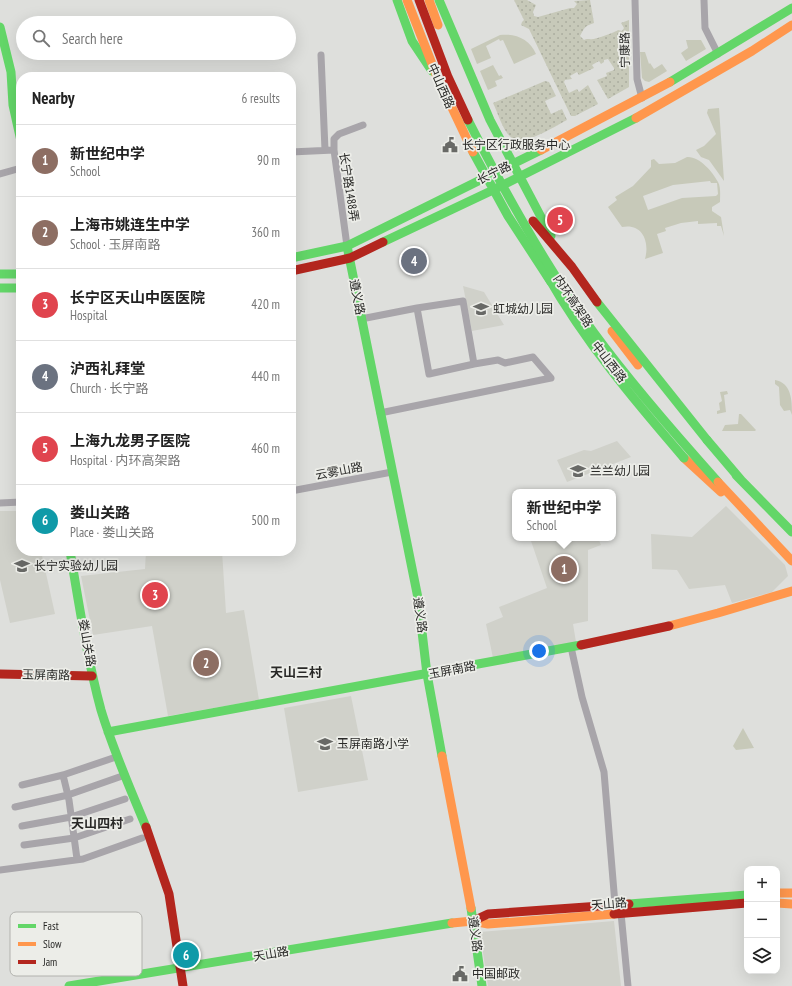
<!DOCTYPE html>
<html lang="en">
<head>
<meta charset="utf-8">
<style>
	body { margin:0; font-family:"PT Sans Narrow","Noto Sans SC",sans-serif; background:#f2f2f2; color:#222 }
	.controls { position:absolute; right:12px; bottom:12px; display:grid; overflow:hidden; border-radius:8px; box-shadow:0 4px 16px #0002 }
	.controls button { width:36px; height:36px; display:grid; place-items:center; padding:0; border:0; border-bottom:1px solid #e0e0e0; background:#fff; color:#222; font:20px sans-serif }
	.you { position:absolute; left:539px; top:651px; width:14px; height:14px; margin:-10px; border:3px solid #fff; border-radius:50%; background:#1a73e8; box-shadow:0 0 0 6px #1a73e833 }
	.badge { display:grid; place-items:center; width:26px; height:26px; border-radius:50%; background:#ea580c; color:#fff; font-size:13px; font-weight:700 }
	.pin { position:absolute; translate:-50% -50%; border:2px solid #fff; box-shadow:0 1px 4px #0006 }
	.popup { position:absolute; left:512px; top:489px; width:104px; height:52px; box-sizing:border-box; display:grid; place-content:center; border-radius:8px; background:#fff; filter:drop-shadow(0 1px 3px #0005); font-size:13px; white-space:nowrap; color:#767676 }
	.popup b { font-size:15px; color:#222 }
	.popup::after { content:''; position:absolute; left:50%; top:100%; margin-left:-8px; border:8px solid transparent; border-top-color:#fff }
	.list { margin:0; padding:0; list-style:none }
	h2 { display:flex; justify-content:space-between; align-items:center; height:52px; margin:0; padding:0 16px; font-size:17px }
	h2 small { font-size:13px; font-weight:400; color:#767676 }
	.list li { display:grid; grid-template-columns:26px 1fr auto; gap:12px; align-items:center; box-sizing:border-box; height:72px; padding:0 16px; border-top:1px solid #e0e0e0 }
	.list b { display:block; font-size:15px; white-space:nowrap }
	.list p { margin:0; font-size:13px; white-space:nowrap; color:#767676 }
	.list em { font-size:13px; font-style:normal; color:#767676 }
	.icon { flex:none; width:22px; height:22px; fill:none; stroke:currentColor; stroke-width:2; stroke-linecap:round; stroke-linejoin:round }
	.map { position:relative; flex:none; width:792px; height:986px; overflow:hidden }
	.search { position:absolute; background:#fff; box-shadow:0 4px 16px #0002; left:16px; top:16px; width:280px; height:44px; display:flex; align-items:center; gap:10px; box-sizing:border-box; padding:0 14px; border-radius:22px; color:#767676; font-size:15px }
	.panel { position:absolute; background:#fff; box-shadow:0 4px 16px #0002; left:16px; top:72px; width:280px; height:484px; border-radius:16px }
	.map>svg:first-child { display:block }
	.built { fill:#d0d1ca }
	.grass { fill:#c7c9b9; fill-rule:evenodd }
	.park { fill:url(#park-dots) }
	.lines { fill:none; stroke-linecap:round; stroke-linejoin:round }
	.street { stroke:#a8a5aa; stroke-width:7 }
	.fast { stroke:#63d668; stroke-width:9 }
	.slow { stroke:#ff974d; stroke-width:9 }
	.jam { stroke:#b3261e; stroke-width:9 }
	.fast-bridge { stroke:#63d668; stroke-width:9 }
	.slow-bridge { stroke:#ff974d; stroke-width:9 }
	.jam-bridge { stroke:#b3261e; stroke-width:9 }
	.labels { text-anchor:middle; stroke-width:3.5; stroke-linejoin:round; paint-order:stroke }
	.street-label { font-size:12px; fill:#292927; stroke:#ecede8 }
	.poi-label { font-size:12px; fill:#292927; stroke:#ecede8; text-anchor:start }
	.neighbourhood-label { font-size:13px; font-weight:bold; fill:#292927; stroke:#ecede8 }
	.key { fill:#ecede8; stroke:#b2b2ae; stroke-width:1 }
	.key-label { font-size:11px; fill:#292927 }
</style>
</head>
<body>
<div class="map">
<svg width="792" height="986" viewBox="0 0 792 986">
	<defs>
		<pattern id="park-dots" width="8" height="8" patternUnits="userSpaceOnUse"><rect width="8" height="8" fill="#c7c9b9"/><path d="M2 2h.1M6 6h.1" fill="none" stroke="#abad9f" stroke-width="1.8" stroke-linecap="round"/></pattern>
	</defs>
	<rect width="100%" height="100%" fill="#dedfdc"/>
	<path class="built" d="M463 286 484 292 504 325 472 331Z
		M617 441 631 457 567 482 557 460 584 450 591 451Z
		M726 506 785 565 788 576 772 592 732 603 725 585 689 589 677 570 652 569 651 534 692 537Z
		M0 511H21V551H41L55 614 10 623 0 580Z
		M530 538H598L601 545 588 550V621L573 624 576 642 493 658 486 624 503 617 499 607 547 588Z
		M146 551H222L226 613 244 610 259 700 168 716 152 626 93 635 81 576 145 569Z
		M351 696 368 780 298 792 284 708Z
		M614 921 621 986H488L480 932Z"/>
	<path class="grass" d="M500 35C515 33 530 39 536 54L514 64 503 40 500 41 499 39 486 46 491 58 477 64 471 49Z
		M686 40H701L706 49 686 61 681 53 688 48Z
		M640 52H645L649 64 650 63 654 69 662 64 667 71 649 82 645 81 642 78Z
		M493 65 499 76 501 75 503 78 495 81 497 86 488 90 480 71Z
		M719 108 724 181 709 160 701 157 696 150 704 146 716 134 707 113 708 109Z
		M687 157C699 156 713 172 718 182 721 187 720 196 720 202L712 207V211L721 217 724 236 721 226H717V223L698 224V221L681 223 665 228 666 231 657 234 663 253 645 259C650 241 642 223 622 227L608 207 617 200 615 197 633 186 651 167V160L654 159 659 164 675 163ZM710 181 711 183H717L718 194 716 196 682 198 648 210 643 196 673 185Z
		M775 380C792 383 792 401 792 415L790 410 784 411 780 405 779 387 775 384Z
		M727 391 728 394 724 395 726 412 717 414V411L720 410 719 403 722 401 720 392Z
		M739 414H741L756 430 755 431H722L725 425 738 424Z
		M743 728 754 748 736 750 733 746Z"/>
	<path class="park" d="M514 0H527L536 5 533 12 534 16 538 17 570 8H574L577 4 574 1 590 0 594 23C584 26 584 29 580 36L584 40C588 38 589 40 593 39 596 39 616 32 618 30L622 31 624 28 621 23 629 20V87L608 99 597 80 607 76 606 73 614 70V68L608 59 604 60V62L601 64 599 61 592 65 594 68 579 75 577 72 570 76 572 79 565 80 564 82 569 93 577 89 579 92 588 85 598 104 575 116H571L529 29 521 25 522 22 524 20Z
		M545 81 549 82 556 96 545 101 551 114 562 109 567 120C555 126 524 147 512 138 503 132 498 113 493 103Z"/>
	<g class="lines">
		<path class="street" d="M635 0 637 79 642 98
			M704 0 705 28 718 54
			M321 55 325 150
			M12 94H21
			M334 150V139L339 134 363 125
			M291 152 334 150 347 246
			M0 174 21 168
			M361 319 417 308 429 374 474 364
			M380 413 551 378 533 357 505 363 498 360 474 364 463 301 417 308
			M291 491 392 472
			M0 503 21 502
			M571 647 582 697 604 772 615 904
			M63 775 69 800 77 859
			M22 785 63 775 113 758
			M15 807 68 795 125 775
			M22 826 71 817 125 799
			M24 845 74 838 130 819
			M0 870 83 859 142 838
			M621 913 628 986"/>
		<path class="fast" d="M397 0 412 41 432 71
			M439 0 490 120 551 236
			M0 27 11 72 13 105 21 141
			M670 82 792 8
			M473 152 508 216 551 282
			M383 242 493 190 636 118
			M347 246 418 598 427 674 442 756
			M291 258 347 246 541 150
			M0 274H21
			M0 288H21
			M707 440 741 480
			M736 475 792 532
			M70 551C79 604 87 658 101 710 113 750 130 788 146 827
			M108 732 581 645
			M629 904 747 895
			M471 908 482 986
			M69 986 452 923"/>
		<path class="slow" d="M407 0 436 74 473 152
			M636 118 752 51 792 25
			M541 150 670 82
			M612 331 638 365
			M684 458 721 492
			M669 626 718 613 792 591
			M442 756 471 908
			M777 893H792
			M777 903 792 904
			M452 923 473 921 488 924 614 914"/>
		<path class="jam" d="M291 271 350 258 383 242
			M581 645 669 626
			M0 674 92 676
			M146 827 169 894 183 986
			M614 914 747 903
			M473 921 488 914 629 904"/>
		<path class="fast-bridge" d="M468 120C505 193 546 267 594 333 632 385 675 434 718 482
			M547 275C585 342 634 400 684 458
			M597 302 707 440"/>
		<path class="slow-bridge" d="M429 0 438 25
			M718 482 792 561"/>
		<path class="jam-bridge" d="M419 0 448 77 468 120
			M533 221 572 267 597 302"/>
	</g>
	<defs>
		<symbol id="civic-bare" viewBox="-9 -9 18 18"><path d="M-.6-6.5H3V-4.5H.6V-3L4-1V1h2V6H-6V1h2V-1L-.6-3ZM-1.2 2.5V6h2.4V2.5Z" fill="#686966" stroke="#ecede8" stroke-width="2.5" paint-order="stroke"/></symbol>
		<symbol id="school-bare" viewBox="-9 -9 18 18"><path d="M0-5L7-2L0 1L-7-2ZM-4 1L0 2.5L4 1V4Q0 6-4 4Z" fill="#686966" stroke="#ecede8" stroke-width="2.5" paint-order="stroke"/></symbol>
	</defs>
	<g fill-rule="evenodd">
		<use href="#civic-bare" x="439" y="134" width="22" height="22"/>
		<use href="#school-bare" x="470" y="298" width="22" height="22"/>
		<use href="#school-bare" x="567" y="460" width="22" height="22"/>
		<use href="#school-bare" x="11" y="555" width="22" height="22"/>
		<use href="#school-bare" x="314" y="733" width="22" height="22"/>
		<use href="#civic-bare" x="449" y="963" width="22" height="22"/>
	</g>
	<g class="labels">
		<g class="street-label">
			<text transform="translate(625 50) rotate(-91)" y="4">宁康路</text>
			<text transform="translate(441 86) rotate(66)" y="4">中山西路</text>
			<text transform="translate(494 173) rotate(-26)" y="4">长宁路</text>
			<text transform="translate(349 187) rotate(81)" y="4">长宁路1488弄</text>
			<text transform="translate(357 297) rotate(79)" y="4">遵义路</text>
			<text transform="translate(573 301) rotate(56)" y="4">内环高架路</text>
			<text transform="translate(609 362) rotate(52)" y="4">中山西路</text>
			<text transform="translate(339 471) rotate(-11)" y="4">云雾山路</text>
			<text transform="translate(420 615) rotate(82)" y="4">遵义路</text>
			<text transform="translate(87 643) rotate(80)" y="4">娄山关路</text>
			<text transform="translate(452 670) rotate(-11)" y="4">玉屏南路</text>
			<text transform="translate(46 675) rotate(1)" y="4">玉屏南路</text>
			<text transform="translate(609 904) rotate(-5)" y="4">天山路</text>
			<text transform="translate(475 934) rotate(82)" y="4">遵义路</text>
			<text transform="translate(271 954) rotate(-10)" y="4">天山路</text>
		</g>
		<g class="poi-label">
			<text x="462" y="149">长宁区行政服务中心</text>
			<text x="493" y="313">虹城幼儿园</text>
			<text x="590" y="475">兰兰幼儿园</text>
			<text x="34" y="570">长宁实验幼儿园</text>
			<text x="337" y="748">玉屏南路小学</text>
			<text x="472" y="978">中国邮政</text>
		</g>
		<g class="neighbourhood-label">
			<text x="296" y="677">天山三村</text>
			<text x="97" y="828">天山四村</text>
		</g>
	</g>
	<rect x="10" y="912" width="132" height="64" rx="6" class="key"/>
	<rect x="18" y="924" width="18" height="4" fill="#63d668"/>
	<rect x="18" y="942" width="18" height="4" fill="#ff974d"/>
	<rect x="18" y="960" width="18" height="4" fill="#b3261e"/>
	<g class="key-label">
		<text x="43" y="930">Fast</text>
		<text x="43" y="948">Slow</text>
		<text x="43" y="966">Jam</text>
	</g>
</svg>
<div class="controls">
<button>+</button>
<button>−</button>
<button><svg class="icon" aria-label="layers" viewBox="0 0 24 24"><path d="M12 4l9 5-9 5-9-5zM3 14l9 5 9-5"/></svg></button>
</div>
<div class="you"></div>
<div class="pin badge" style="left:564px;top:569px;background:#8d6e63">1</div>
<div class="popup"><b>新世纪中学</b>School</div>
<div class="pin badge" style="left:206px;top:663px;background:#8d6e63">2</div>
<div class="pin badge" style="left:155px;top:595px;background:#e0444e">3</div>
<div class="pin badge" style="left:414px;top:261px;background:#6b7280">4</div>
<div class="pin badge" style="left:560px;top:220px;background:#e0444e">5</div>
<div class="pin badge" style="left:186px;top:955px;background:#0f9aa8">6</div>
<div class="search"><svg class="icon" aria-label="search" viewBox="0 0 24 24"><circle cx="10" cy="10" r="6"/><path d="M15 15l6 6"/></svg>Search here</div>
<section class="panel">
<h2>Nearby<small>6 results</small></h2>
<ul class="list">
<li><span class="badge" style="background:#8d6e63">1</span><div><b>新世纪中学</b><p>School</p></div><em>90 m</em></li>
<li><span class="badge" style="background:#8d6e63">2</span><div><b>上海市姚连生中学</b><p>School · 玉屏南路</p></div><em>360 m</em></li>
<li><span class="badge" style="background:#e0444e">3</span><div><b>长宁区天山中医医院</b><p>Hospital</p></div><em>420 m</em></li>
<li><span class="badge" style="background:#6b7280">4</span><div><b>沪西礼拜堂</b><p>Church · 长宁路</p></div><em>440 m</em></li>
<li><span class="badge" style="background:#e0444e">5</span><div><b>上海九龙男子医院</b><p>Hospital · 内环高架路</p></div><em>460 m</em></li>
<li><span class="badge" style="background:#0f9aa8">6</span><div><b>娄山关路</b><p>Place · 娄山关路</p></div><em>500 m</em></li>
</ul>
</section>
</div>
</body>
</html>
